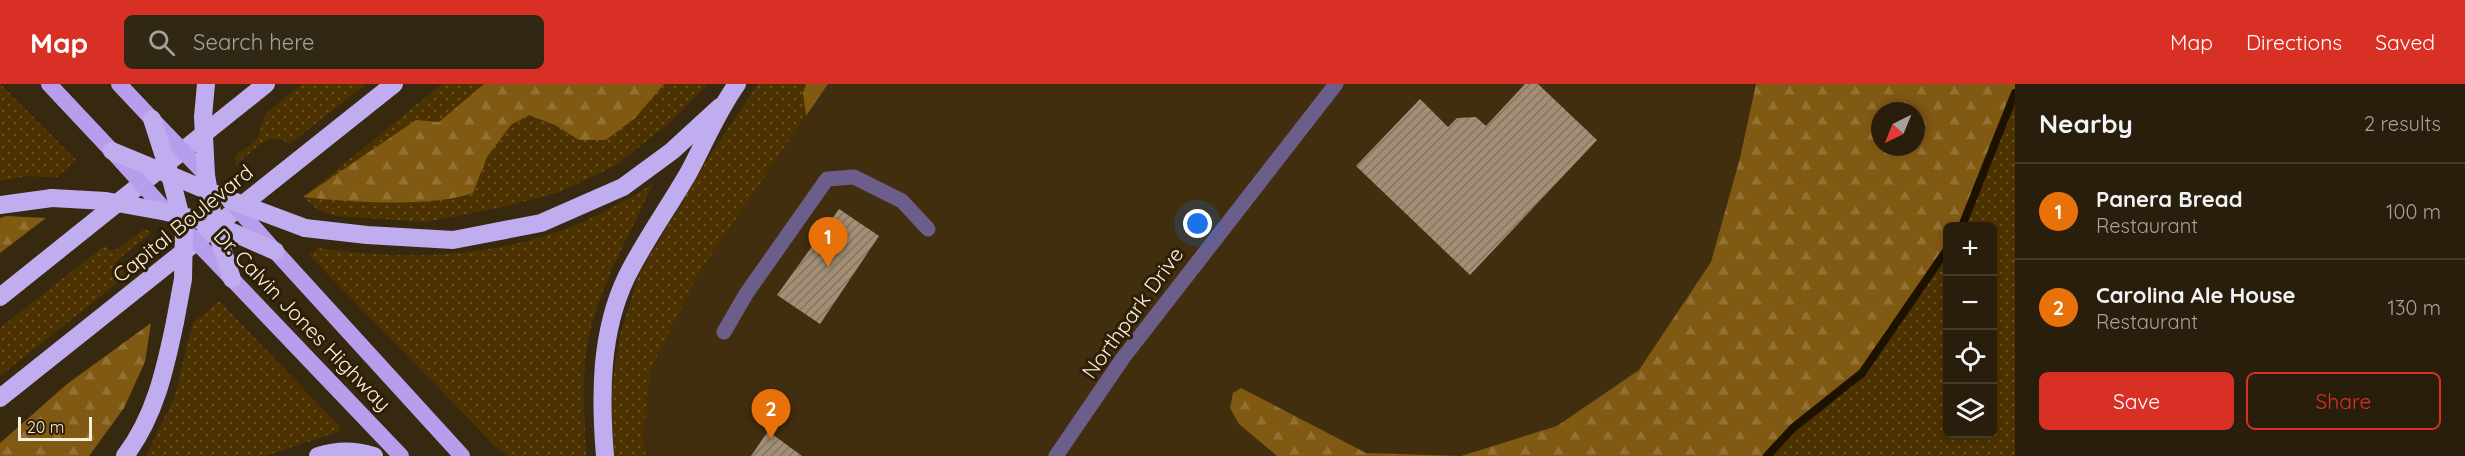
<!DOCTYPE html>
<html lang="en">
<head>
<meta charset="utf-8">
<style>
	body { margin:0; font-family:Quicksand,sans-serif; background:#312715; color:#f1f3f6 }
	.controls { position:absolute; right:18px; bottom:18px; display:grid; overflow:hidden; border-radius:9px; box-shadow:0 3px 9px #0003 }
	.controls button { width:54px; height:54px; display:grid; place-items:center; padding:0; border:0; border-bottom:2px solid #453c2d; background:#291e0c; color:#f1f3f6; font:30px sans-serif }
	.compass { position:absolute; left:1871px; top:18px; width:54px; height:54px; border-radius:50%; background:#291e0c; box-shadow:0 3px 9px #0003; rotate:223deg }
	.scale { position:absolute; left:18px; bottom:15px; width:74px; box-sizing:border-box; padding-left:6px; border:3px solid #f9efe1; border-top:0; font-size:16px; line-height:21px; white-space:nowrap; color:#f9efe1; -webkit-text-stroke:4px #2d1e06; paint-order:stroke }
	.you { position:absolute; left:1198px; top:140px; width:21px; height:21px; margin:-15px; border:4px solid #fff; border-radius:50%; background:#1a73e8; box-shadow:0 0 0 9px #1a73e833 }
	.badge { display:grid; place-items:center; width:39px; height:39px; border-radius:50%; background:#d93025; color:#fff; font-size:20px; font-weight:700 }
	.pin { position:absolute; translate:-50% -50px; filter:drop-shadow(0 2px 3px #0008) }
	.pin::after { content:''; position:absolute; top:32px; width:21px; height:18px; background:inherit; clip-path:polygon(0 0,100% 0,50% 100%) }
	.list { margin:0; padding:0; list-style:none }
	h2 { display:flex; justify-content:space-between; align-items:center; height:78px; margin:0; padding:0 24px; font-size:26px }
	h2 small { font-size:20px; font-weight:400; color:#a5a29d }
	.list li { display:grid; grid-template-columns:39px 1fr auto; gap:18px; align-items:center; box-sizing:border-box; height:96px; padding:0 24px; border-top:2px solid #453c2d }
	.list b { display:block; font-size:22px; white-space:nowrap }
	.list p { margin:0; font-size:20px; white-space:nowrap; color:#a5a29d }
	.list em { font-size:20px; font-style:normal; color:#a5a29d }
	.actions { display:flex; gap:12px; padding:18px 24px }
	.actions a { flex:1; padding:14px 0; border:2px solid #d93025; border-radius:9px; text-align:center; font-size:21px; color:#d93025 }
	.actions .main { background:#d93025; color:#fff }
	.icon { flex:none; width:33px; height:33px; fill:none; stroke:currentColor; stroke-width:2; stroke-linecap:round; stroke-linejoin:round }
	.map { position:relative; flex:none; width:2015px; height:372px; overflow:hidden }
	header { display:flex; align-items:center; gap:36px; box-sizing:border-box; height:84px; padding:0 30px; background:#d93025; color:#fff }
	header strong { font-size:28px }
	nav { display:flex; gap:33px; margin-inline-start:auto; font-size:21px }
	.search { width:420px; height:54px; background:#312715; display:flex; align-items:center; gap:15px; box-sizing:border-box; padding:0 21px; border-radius:9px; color:#a5a29d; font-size:22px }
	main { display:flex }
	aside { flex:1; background:#291e0c }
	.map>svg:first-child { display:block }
	.built { fill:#412e0f; fill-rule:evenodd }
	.green { fill:url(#green-dots) }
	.forest { fill:url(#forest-firs); fill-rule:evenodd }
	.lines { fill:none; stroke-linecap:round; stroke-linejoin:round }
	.stream { stroke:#1d1100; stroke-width:8 }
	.building { fill:url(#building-hatch) }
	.service { stroke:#6b5e8a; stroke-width:15 }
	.minor { stroke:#6b5e8a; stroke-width:15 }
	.trunk { stroke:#b69eec; stroke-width:16 }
	.motorway { stroke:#c0adef; stroke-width:18 }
	.trunk-bridge { stroke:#b69eec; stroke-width:16 }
	.motorway-bridge { stroke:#c0adef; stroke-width:18 }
	.labels { text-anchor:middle; stroke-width:6; stroke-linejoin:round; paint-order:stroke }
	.street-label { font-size:21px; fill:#f9efe1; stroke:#2d1e06 }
</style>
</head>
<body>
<header>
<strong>Map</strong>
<div class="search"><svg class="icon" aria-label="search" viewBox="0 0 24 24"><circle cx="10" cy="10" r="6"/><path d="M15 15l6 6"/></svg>Search here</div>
<nav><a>Map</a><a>Directions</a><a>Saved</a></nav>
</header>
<main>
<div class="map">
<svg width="2015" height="372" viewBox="0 0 2015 372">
	<defs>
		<pattern id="green-dots" width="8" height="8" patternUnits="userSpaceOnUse" patternTransform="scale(1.5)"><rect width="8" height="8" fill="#4c3200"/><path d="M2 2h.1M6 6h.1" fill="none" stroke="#675025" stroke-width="1.8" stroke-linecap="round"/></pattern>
		<pattern id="forest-firs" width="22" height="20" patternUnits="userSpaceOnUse" patternTransform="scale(1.5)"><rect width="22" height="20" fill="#805913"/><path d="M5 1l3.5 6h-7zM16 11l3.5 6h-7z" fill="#937135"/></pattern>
		<pattern id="building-hatch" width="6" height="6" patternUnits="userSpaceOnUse" patternTransform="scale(1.5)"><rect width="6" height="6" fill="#a28f75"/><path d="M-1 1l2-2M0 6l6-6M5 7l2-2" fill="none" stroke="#847664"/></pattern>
	</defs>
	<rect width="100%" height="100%" fill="#372810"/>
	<path class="built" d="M828 0H2015V9L1962 142H1948L1947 164 1767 372H646L643 353 651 285 697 192ZM1880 27H1916V63H1880Z"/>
	<path class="green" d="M0 0 76 76 57 93 27 92 0 97Z
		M302 0H366L290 60C270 45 252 68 236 81L235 72 257 55 266 29Z
		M442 0H708L667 41 616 81 560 108 498 124 426 138 336 132 317 125 303 113Z
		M758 0H806L803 9 806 32 697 192 651 285 643 353 646 372H614L610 315 620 251 639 190 707 76Z
		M2015 9V372H1767L1793 344 1862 289 1947 164 1948 350H1992V142H1962Z
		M653 100C629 152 597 205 587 262 581 299 585 335 586 372H508L495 362 309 171 318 164C393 175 468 175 541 153 581 142 618 121 653 100Z
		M144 145 152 148 114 179 120 181 125 189 121 196 0 292V244L104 162 110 166 118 165Z
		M219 217 340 343V347L265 372H146L174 314 193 239Z"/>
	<path class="forest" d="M484 0H664L635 34 606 56H579L555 41 529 31 511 41 487 73 473 109C428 124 350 118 303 113L416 36 439 38Z
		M806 0H828L806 32 803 9Z
		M1756 0H2015V9L1966 138 1962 142H1948L1947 164 1862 289 1793 344 1767 372H1277L1239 340 1230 324 1233 309 1241 304 1366 369 1461 372 1557 342 1639 286 1711 178 1740 74ZM1880 27H1916V63H1880Z
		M6 132 46 134 0 169V134Z
		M151 239 145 278 124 324 89 372H0V359L67 300Z"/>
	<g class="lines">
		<path class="stream" d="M1962 142 2015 9
			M1767 372 1793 344 1862 289 1948 164"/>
	</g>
	<path class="building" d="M1525 0H1538L1597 56 1470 191 1356 82 1420 15 1448 43 1457 34 1476 33 1486 42Z
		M839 125 879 152 820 240 777 211Z
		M768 347 802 372H751Z"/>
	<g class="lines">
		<path class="service" d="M724 248 746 210 827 95 854 93 902 117 928 145"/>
		<path class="minor" d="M1056 372 1123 274 1336 0"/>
		<path class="trunk" d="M49 0 112 67
			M119 0 152 35
			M275 167 462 372
			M232 195 401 372"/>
		<path class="motorway" d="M170 91 218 111
			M170 91 183 141
			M0 121 52 114
			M167 128 214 140 206 91
			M305 144 367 151 453 156 541 139 623 103 672 67 720 23
			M0 213 266 0
			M0 314 394 0
			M125 372C155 332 165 286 175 238
			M318 372C338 366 354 366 374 372
			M605 372C600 312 600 249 626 194 644 157 669 123 689 88 705 58 717 28 737 0"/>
		<path class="trunk-bridge" d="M152 35 206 91
			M112 67 167 128
			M230 116 274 166
			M184 145 232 195"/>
		<path class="motorway-bridge" d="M152 35 170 91
			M112 67 170 91
			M206 91 203 33 206 0
			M52 114 106 117 167 128
			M230 116 305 144
			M214 140 275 167
			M214 140 232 195
			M175 238 183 195 184 145"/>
	</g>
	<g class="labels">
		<g class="street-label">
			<text transform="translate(183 140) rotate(-39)" y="7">Capital Boulevard</text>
			<text transform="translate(1133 229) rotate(-54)" y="7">Northpark Drive</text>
			<text transform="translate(302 236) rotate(46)" y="7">Dr. Calvin Jones Highway</text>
		</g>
	</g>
</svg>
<div class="controls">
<button>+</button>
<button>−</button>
<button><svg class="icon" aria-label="locate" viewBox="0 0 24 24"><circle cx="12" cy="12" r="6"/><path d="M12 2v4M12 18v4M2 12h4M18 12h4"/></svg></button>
<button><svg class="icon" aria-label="layers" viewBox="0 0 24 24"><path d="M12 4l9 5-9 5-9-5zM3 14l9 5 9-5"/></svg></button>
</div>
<svg class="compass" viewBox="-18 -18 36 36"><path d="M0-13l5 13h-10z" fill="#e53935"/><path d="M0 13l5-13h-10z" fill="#a5a29d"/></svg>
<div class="scale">20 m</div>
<div class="you"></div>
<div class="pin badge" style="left:828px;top:183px;background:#e8710a">1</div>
<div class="pin badge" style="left:771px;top:355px;background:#e8710a">2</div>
</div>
<aside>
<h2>Nearby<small>2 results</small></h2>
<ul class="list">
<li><span class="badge" style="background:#e8710a">1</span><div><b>Panera Bread</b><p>Restaurant</p></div><em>100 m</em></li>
<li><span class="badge" style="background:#e8710a">2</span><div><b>Carolina Ale House</b><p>Restaurant</p></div><em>130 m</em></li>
</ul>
<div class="actions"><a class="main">Save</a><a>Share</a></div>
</aside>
</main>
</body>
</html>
